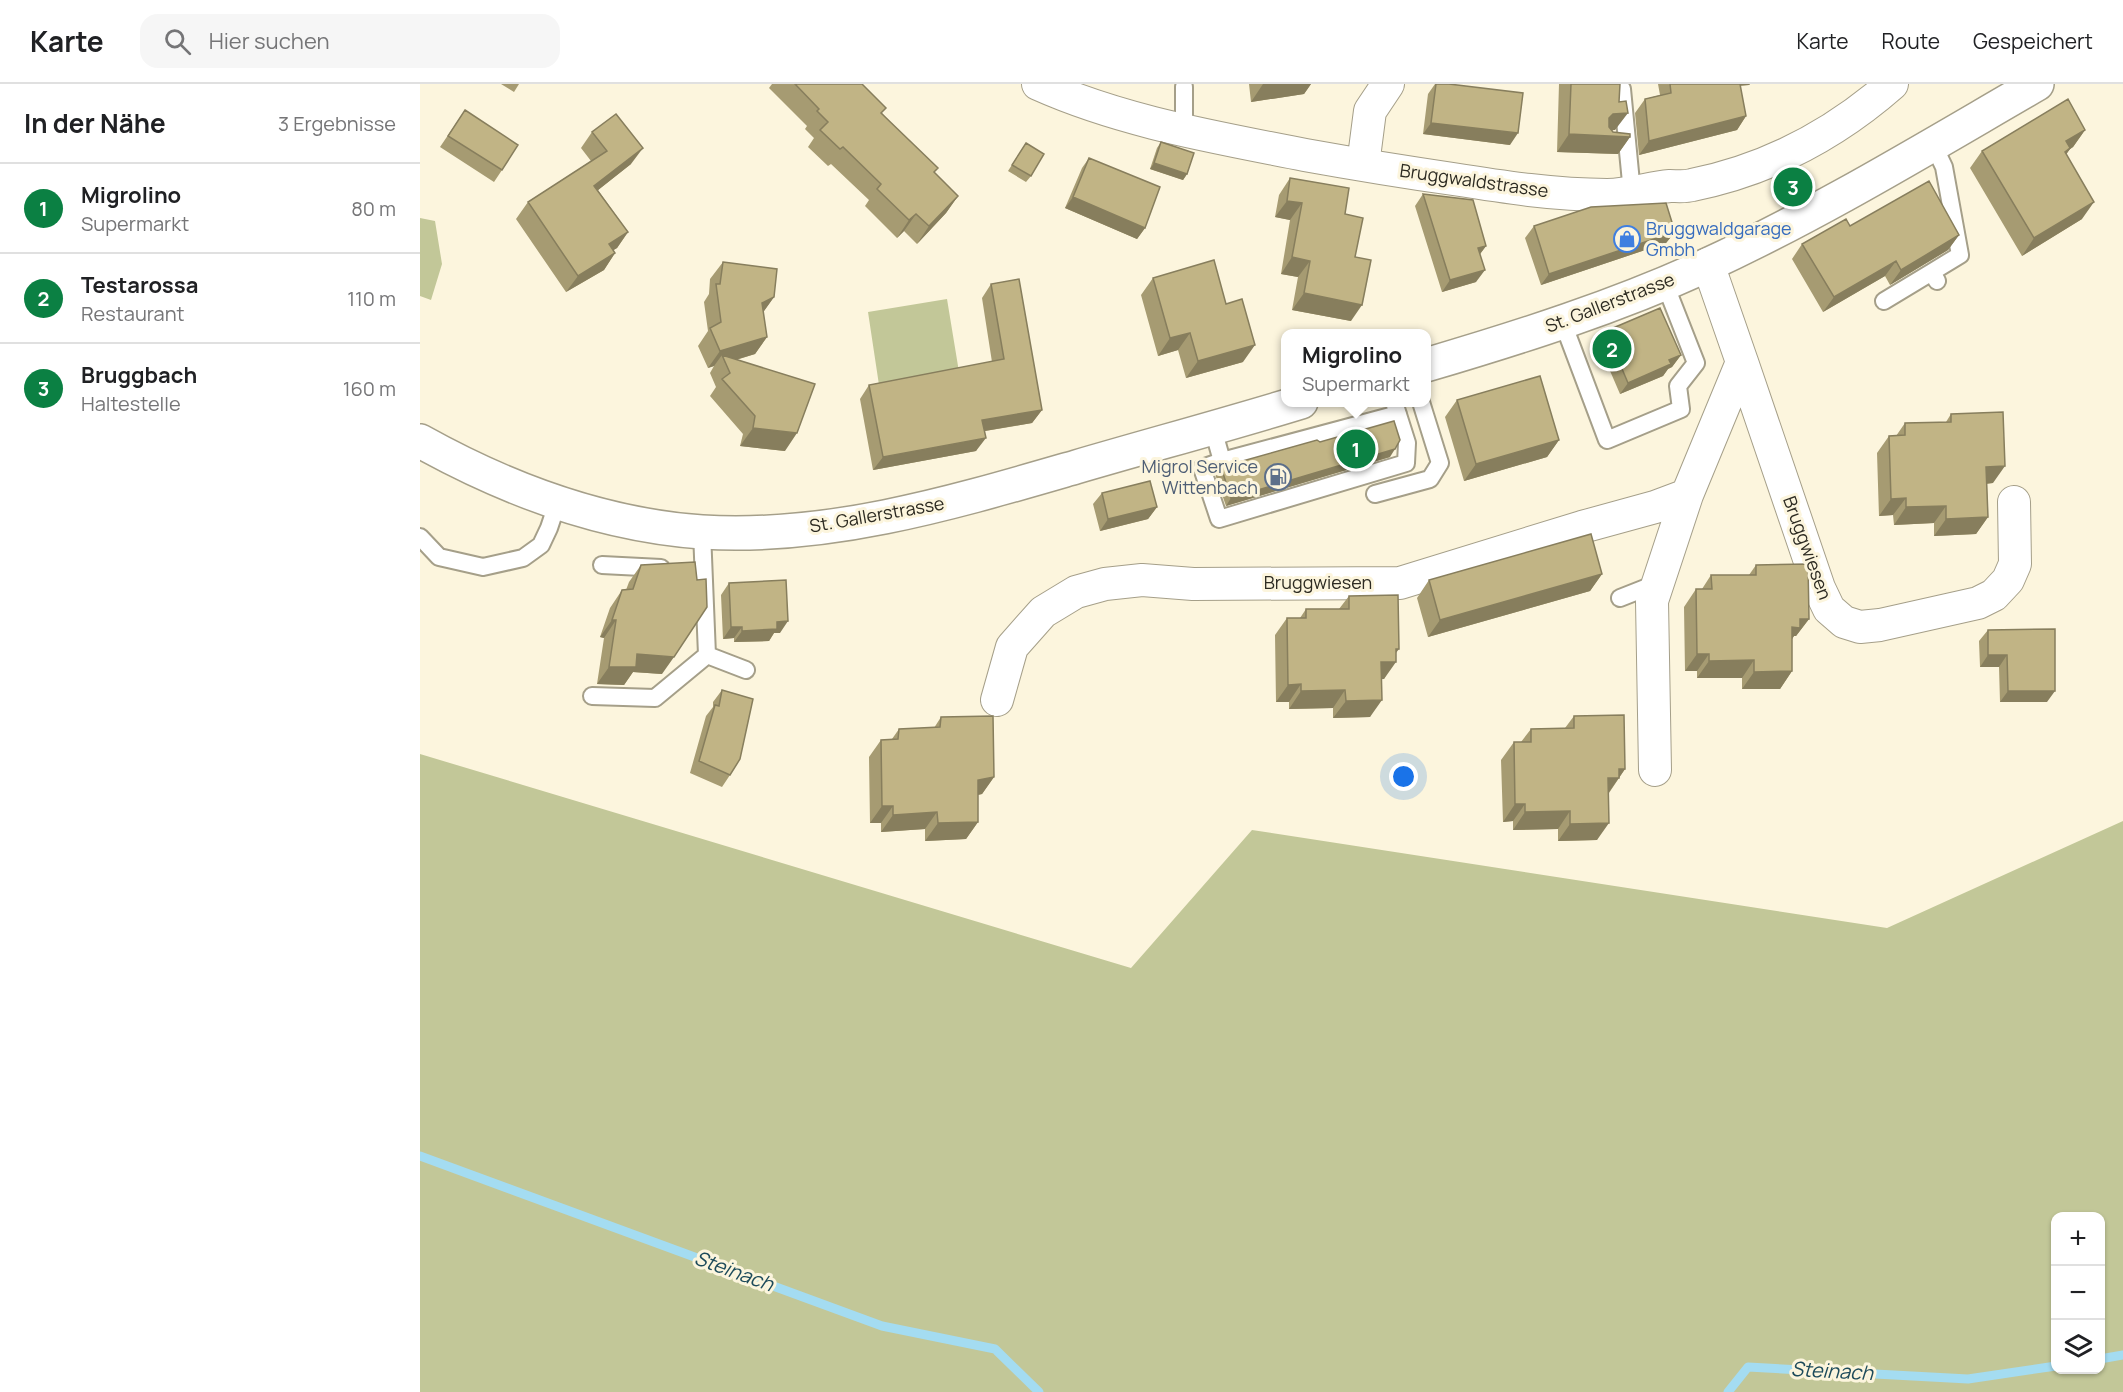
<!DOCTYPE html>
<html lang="de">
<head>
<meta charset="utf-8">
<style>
	body { margin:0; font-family:Manrope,sans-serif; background:#f6f6f6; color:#202124 }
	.controls { position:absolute; right:18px; bottom:18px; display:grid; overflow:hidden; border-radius:12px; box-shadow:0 2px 4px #0004 }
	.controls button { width:54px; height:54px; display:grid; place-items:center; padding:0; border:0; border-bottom:2px solid #e0e0e0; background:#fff; color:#202124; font:30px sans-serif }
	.you { position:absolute; left:984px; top:693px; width:21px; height:21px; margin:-15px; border:4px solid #fff; border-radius:50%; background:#1a73e8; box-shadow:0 0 0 9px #1a73e833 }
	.badge { display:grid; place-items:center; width:39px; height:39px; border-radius:50%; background:#0b8043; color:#fff; font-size:20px; font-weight:700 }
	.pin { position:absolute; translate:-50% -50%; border:3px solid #fff; box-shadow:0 2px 6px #0006 }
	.popup { position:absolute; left:861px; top:245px; width:150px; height:78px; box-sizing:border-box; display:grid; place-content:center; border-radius:12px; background:#fff; filter:drop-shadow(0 2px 4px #0005); font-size:20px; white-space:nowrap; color:#757577 }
	.popup b { font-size:22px; color:#202124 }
	.popup::after { content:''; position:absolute; left:50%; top:100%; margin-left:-12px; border:12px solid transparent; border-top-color:#fff }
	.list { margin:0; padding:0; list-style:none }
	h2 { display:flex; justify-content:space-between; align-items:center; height:78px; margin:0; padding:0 24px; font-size:26px }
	h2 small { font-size:20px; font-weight:400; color:#757577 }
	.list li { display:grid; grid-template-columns:39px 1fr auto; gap:18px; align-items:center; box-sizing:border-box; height:90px; padding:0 24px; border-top:2px solid #e0e0e0 }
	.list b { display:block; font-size:22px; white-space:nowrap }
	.list p { margin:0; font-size:20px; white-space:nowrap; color:#757577 }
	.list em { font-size:20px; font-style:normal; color:#757577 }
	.icon { flex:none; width:33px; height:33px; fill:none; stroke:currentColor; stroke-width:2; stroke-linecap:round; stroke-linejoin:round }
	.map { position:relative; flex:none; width:1703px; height:1308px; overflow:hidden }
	header { display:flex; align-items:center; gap:36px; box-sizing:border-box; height:84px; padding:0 30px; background:#fff; border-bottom:2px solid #e0e0e0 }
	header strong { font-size:28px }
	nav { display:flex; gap:33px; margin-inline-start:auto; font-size:21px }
	.search { width:420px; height:54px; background:#f6f6f6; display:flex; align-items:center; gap:15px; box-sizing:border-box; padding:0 21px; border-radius:18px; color:#757577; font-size:22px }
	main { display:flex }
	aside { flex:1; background:#fff }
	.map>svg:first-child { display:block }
	.green { fill:#c2c798; fill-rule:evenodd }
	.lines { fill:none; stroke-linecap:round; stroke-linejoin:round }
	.stream { stroke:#a4dcf1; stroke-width:9 }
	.lane-casing { stroke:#a59f89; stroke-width:20 }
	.street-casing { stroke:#a59f89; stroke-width:34 }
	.secondary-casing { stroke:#a59f89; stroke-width:36 }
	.lane { stroke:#fff; stroke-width:16 }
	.street { stroke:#fff; stroke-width:32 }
	.secondary { stroke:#fff; stroke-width:33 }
	.wall { fill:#a69b72 }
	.shaded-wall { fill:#877e5d }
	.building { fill:#c1b485; stroke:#877e5d; stroke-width:1.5 }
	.labels { text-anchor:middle; stroke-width:6; stroke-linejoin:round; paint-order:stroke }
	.street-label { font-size:18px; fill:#2d2b22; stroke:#fcf5dd }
	.shop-label { font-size:18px; fill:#366cbe; stroke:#fcf5dd; text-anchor:start }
	.service-label { font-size:18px; fill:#4e5e75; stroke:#fcf5dd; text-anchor:end }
	.water-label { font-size:20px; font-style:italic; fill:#1d4b5b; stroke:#fcf5dd }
</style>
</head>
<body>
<header>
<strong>Karte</strong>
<div class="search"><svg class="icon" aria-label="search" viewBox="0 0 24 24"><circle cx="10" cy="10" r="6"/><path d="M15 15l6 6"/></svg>Hier suchen</div>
<nav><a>Karte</a><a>Route</a><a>Gespeichert</a></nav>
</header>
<main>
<aside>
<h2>In der Nähe<small>3 Ergebnisse</small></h2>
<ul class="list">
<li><span class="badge">1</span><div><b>Migrolino</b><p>Supermarkt</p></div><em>80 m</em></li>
<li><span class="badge">2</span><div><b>Testarossa</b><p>Restaurant</p></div><em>110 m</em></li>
<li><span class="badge">3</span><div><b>Bruggbach</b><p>Haltestelle</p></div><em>160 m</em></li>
</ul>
</aside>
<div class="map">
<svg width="1703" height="1308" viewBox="0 0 1703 1308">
	<rect width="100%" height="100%" fill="#fcf5dd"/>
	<path class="green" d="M0 134 15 137 22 180 11 216 0 212Z
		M527 215 539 288 459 301 448 228Z
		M0 670 711 884 832 746 1467 844 1703 737V1308H0ZM1680 1132V1286H1636V1132Z"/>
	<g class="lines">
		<path class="stream" d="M0 1072 462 1242 575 1265 619 1308
			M1680 1275 1703 1271
			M1308 1308 1328 1283 1548 1295 1636 1282"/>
		<defs>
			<path id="lane" d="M764 3V47
				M1188 4 1202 5 1212 109
				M1513 60 1524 83 1540 171 1512 188 1517 197
				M1464 217 1512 188
				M1143 239 1187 356 1261 325 1258 302 1276 279 1245 200
				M793 345 802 377 782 384 799 435 986 379 987 359 974 318
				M802 377 978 330
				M955 410 1010 395 1020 379 1001 318
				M0 453 19 473 63 483 103 474 121 461 129 444 137 420
				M182 481 241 484
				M1200 514 1238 499
				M287 571 326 586
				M172 612 235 614 287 571 282 448"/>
			<path id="street" d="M618 0C703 38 795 53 885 71 935 80 984 88 1033 95 1084 103 1135 111 1187 111 1208 111 1229 104 1250 102 1257 102 1265 103 1272 101 1347 86 1415 50 1472 0
				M943 81 950 27 968 0
				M1322 278 1399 504 1409 525 1424 538 1440 543 1460 541 1558 519 1574 511 1588 496 1595 480 1594 418
				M577 616 592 563 623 528 656 508 685 500 722 496 773 500 980 499 1162 443 1235 423 1267 411 1322 278 1288 180
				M1235 686 1232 517 1267 411"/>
			<path id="secondary" d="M1006 281C1101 253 1195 223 1285 182 1400 129 1508 63 1617 0
				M0 357C88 406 181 441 282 448 409 456 535 418 656 383 731 361 806 341 881 318"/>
		</defs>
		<use href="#lane" class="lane-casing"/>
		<use href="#street" class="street-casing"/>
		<use href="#secondary" class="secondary-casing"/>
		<use href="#lane" class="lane"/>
		<use href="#street" class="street"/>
		<use href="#secondary" class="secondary"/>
	</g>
	<path class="wall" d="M81 0H99L94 8Z
		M352 0H442L462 29 515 89 538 112 526 129 497 160 484 147 477 154 445 122 449 116 411 80 408 82 388 63 394 54 385 45 387 42 349 4Z
		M829 0H891L884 10 831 18Z
		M1015 0H1029L1090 61 1003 50 1008 10Z
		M1139 0H1200L1195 46H1192L1193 48 1210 53 1198 70 1137 68Z
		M1238 0H1330L1329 1 1320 2 1326 32 1317 46 1219 71 1215 29 1225 15 1240 11Z
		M45 26 82 86 74 98 20 63Z
		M1665 46 1653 63 1650 65 1646 70 1662 135 1602 172 1550 84 1562 67Z
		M172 48 211 80 178 106 208 148 197 164 193 166 195 169 184 186 146 208 96 135 108 118 171 77 161 64Z
		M741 58 767 90 763 96 730 85 737 64Z
		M606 59 611 92 606 98 588 87Z
		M669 74 725 144 717 155 645 124 662 84Z
		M870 94 925 130 935 173 931 237 872 226 878 193 861 190 870 136 855 133 859 111Z
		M1003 110 1066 162 1060 170 1056 198 1022 208 995 122Z
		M1114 142 1255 148 1246 159 1121 201 1105 154Z
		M1430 142 1539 151 1528 166 1470 201 1465 192 1403 228 1372 175 1382 160Z
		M303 178 354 213 343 228 347 253 335 270 316 276 365 367 320 362 323 350 290 312 296 303 290 289 294 282 288 284 278 262 288 247 284 218 289 210 290 195Z
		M733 194 823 278 766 294 758 266 738 272 721 211Z
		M571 200 622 326 612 339 565 347 556 367 453 386 440 315 449 301 572 278 562 214Z
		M1186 247 1261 271 1252 283 1248 285 1243 292 1200 310 1178 259Z
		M1037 316 1139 356 1127 373 1044 397 1025 333Z
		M1531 330 1573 399 1567 400 1568 433 1556 450 1514 452V439L1474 441 1473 431 1459 432 1457 369 1469 352H1476L1485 339 1526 338Z
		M900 358 970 373 806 422 795 390 801 383Z
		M682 409 737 423 728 435 680 447 673 420Z
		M221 481 242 590 213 588 204 601 177 600 184 554 180 553 190 524 202 506H206L209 498Z
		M1336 481 1389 535 1376 552H1374L1372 555V587L1360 605H1322V594H1277V587H1265L1264 523 1276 505H1282L1291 491H1329Z
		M1182 490 1170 507 1008 553 997 514 1009 496Z
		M309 499 360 549H354L349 557 314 558V554L303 555 301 511Z
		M929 512 976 569 964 595H961L950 633 913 634V624L869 625V618H856L855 551 867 534H880L886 525H919Z
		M1568 546 1627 618H1580L1579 583H1560L1559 557Z
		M302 606 310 691 302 703 270 689 286 632 293 623V618Z
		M1154 632 1205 685 1189 709 1177 756 1138 757V745L1093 746V737L1083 738 1081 676 1094 658H1101L1111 645 1145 644Z
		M521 633 574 693 562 710 558 711V738L546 755 505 757V745L461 748V739H450L449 673 461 656 472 655 479 645 514 644Z"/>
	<path class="shaded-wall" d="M843 0H891L884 10 831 18Z
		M1309 0H1330L1329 1 1308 2Z
		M1208 29 1195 46 1181 47 1189 34 1193 30Z
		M1326 32 1317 46 1219 71 1229 57Z
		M1011 39 1098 49 1090 61 1003 50Z
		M1665 46 1653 63 1650 65 1638 82 1646 57Z
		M1149 50 1210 53 1198 70 1137 68Z
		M223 64 211 80 163 118 174 102Z
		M734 79 767 90 763 96 730 85Z
		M538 112 526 129 497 160 509 142Z
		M653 113 725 144 717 155 645 124Z
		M867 117 882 119 870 136 855 133Z
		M1674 118 1662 135 1602 172 1614 154Z
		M496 130 484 147 477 154 489 136Z
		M208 148 197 164 178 176 189 160Z
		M1255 148 1246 159 1121 201 1129 190Z
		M1539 151 1528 166 1470 201 1481 186Z
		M1066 162 1057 174 1058 164Z
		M195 169 184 186 146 208 158 192Z
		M872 173 890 177 878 193 861 190Z
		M1476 177 1465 192 1403 228 1414 213Z
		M1065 186 1056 198 1022 208 1030 196Z
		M884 209 942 221 931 237 872 226Z
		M354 213 342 230V219Z
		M770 249 758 266 738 272 750 254Z
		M347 253 335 270 305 279 302 271 294 282 288 284 300 267Z
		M835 261 823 278 766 294 778 277Z
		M1261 271 1252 283 1248 285 1243 292 1200 310 1208 299 1249 276Z
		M622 326 612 339 553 349 562 336Z
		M333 344 377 349 365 367 320 362Z
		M566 354 556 367 453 386 463 373Z
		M1139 356 1127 373 1044 397 1056 380Z
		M975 365 970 373 806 422 811 414Z
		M1585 382 1573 399 1554 400 1566 383Z
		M1486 414 1473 431 1459 432 1471 415Z
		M1526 422 1514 439 1474 441 1486 423Z
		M737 423 728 435 680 447 688 435Z
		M1568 433 1556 450 1514 452 1526 435Z
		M1182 490 1170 507 1008 553 1020 536Z
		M1380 535H1389L1376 552H1374L1368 561 1372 543Z
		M192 536H196L184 554 180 553Z
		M368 537 360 549H354L349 557 314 558 322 547 357 538Z
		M311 543H322L314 554 303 555Z
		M976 565H979L969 578H976L964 595 949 596 961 578Z
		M217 570 254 573 242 590 213 588 204 601 177 600 189 583Z
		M1277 570H1289L1277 587H1265Z
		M1568 571H1587L1579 583H1560Z
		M1334 576 1322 594H1277L1289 577Z
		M1372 587 1360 605H1322L1334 588Z
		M881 600 869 618H856L868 601Z
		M925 606 913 624 869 625 881 607Z
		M1588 607H1635L1627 618H1580Z
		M962 616 950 633 913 634 926 617Z
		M1199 685H1205L1187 711 1188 694Z
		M574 693 562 710 546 713 558 696Z
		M1095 720H1105L1093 737 1083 738Z
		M462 722H473L461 739H450Z
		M1150 727 1138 745 1093 746 1105 728Z
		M517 728 505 745 461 748 473 731Z
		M558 738 546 755 505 757 518 739Z
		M1189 739 1177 756 1138 757 1150 740Z"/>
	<path class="building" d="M375 0H442L466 24 461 29 518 84 514 88 538 112 509 142 496 130 489 136 457 105 461 100 423 63 420 65 400 46 408 38 397 27 399 25Z
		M1016 0H1029L1103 9 1098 49 1011 39Z
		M1151 0H1200L1199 18 1206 17 1208 29 1193 30 1189 34V43L1193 48 1210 50V53L1149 50Z
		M1250 0H1320L1326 32 1229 57 1225 15 1251 9Z
		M1648 15 1665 46 1646 57 1650 64 1645 68 1674 118 1614 154 1562 67Z
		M45 26 98 61 82 86 28 52Z
		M196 30 223 64 174 102 208 148 189 160 195 169 158 192 108 118 187 67 172 48Z
		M741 58 774 69 767 90 734 79Z
		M606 59 624 70 611 92 592 81Z
		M669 74 740 103 725 144 653 113Z
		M870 94 929 104 925 130 943 134 935 173 951 176 942 221 884 209 890 177 872 173 882 119 867 117Z
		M1509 97 1539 151 1481 186 1476 177 1414 213 1382 160 1426 135 1430 142Z
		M1003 110 1053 116 1066 162 1058 164 1065 186 1030 196Z
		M1246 119 1255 148 1129 190 1114 142 1171 123Z
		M794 176 806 220 822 215 835 261 778 277 770 249 750 254 733 194Z
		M303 178 357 185 354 213 342 219 347 253 300 267 290 244 301 238 296 200H300Z
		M599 195 622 326 562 336 566 354 463 373 449 301 584 275 571 200Z
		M1240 224 1261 271 1249 276 1251 280 1208 299 1186 247Z
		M302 271 395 300 377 349 333 344 335 332 302 295 310 289Z
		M1120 292 1139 356 1056 380 1037 316Z
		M1583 328 1585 382 1566 383 1568 433 1526 435V422L1486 423V414L1471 415 1469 352 1485 351V339L1531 338V330Z
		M974 337 980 356 975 365 811 414 801 383 897 356 900 358Z
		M730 397 737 423 688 435 682 409Z
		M1171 450 1182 490 1020 536 1009 496Z
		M275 478 277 496 286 495 287 523 254 573 217 570 216 583H189L196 536H192L202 506 213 505 221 481Z
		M1388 480 1389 535H1380V544L1372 543V587L1334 588V576L1289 577V570H1277L1276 505H1292L1291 491H1336V481Z
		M366 496 368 537 357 538V545L322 547V543H311L309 499Z
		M978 511 979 565H976V578H961L962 616 926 617 925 606 881 607V600L868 601 867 534H886V525H929V512Z
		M1635 545V607H1588L1587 571H1568V546Z
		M302 606 333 615 320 675 310 691 279 677 295 621 299 622Z
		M1204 631 1205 685H1199V694H1188L1189 739 1150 740V727L1105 728V720H1095L1094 658H1111V645L1154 644V632Z
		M573 632 574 693 558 696V738L518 739 517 728 473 731V722H462L461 656 478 655 479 645 520 643 521 633Z"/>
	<defs>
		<symbol id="shop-ring" viewBox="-11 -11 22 22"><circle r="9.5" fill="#fcf5dd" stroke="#3f7fe0" stroke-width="1.5"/><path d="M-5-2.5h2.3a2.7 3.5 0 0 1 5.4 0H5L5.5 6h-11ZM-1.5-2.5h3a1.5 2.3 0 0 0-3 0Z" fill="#3f7fe0"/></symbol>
		<symbol id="fuel-ring" viewBox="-11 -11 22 22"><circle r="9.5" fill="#fcf5dd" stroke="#5c6f8a" stroke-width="1.5"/><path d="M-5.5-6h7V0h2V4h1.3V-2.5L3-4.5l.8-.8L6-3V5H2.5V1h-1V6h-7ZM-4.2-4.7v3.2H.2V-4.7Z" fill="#5c6f8a"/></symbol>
	</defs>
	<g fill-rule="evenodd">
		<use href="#shop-ring" x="1192" y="140" width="30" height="30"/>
		<use href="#fuel-ring" x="843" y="378" width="30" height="30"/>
	</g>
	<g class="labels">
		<g class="street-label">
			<text transform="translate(1054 97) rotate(8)" y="6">Bruggwaldstrasse</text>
			<text transform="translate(1190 219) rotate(-21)" y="6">St. Gallerstrasse</text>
			<text transform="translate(457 431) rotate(-10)" y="6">St. Gallerstrasse</text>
			<text transform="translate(1387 464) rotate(70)" y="6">Bruggwiesen</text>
			<text x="898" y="505">Bruggwiesen</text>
		</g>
		<g class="shop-label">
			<text x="1226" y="151">Bruggwaldgarage<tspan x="1226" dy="21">Gmbh</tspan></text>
		</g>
		<g class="service-label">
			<text x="838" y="389">Migrol Service<tspan x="838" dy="21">Wittenbach</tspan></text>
		</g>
		<g class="water-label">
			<text transform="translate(314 1187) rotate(20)" y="7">Steinach</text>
			<text transform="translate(1412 1287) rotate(3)" y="7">Steinach</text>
		</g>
	</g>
</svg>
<div class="controls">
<button>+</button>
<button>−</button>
<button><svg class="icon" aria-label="layers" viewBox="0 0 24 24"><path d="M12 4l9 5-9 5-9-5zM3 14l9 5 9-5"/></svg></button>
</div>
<div class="you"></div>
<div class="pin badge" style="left:936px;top:365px">1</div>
<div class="popup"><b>Migrolino</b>Supermarkt</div>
<div class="pin badge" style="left:1192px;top:265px">2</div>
<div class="pin badge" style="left:1373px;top:103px">3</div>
</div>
</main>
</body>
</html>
